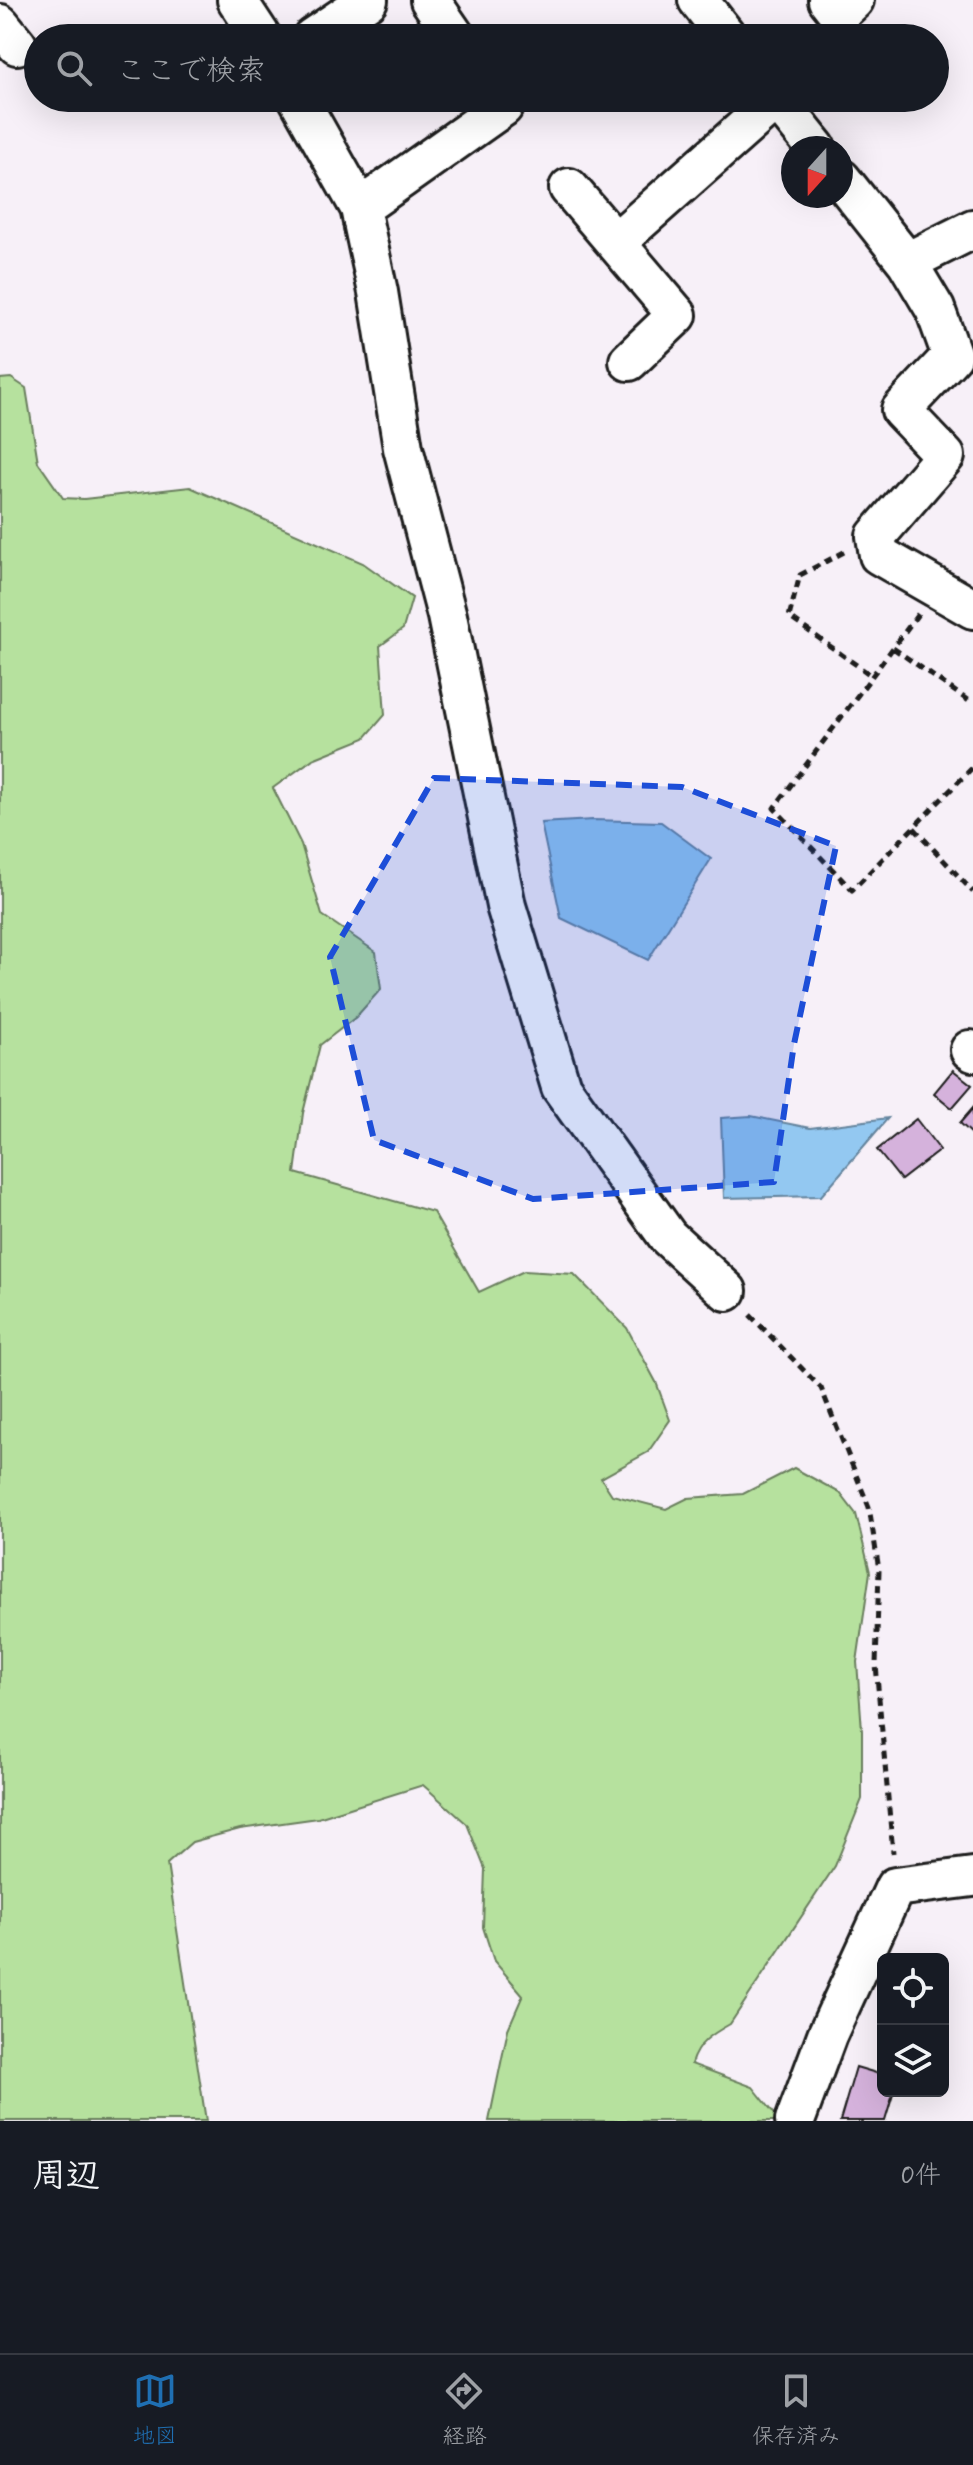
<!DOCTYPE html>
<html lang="ja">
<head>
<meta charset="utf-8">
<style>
	body { margin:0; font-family:Mynerve,"Klee One",sans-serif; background:#20242c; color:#f1f3f6 }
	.controls { position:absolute; right:24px; bottom:24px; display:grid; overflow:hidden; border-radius:12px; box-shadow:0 8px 32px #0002 }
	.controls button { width:72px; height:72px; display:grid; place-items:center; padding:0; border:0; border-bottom:2px solid #363941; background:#171b24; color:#f1f3f6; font:40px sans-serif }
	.compass { position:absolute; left:781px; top:136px; width:72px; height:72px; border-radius:50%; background:#171b24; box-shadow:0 8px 32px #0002; rotate:201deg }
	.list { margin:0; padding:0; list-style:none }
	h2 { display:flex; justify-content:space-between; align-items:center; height:104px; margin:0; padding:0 32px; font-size:34px }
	h2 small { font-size:26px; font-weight:400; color:#9ea1a6 }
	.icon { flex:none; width:44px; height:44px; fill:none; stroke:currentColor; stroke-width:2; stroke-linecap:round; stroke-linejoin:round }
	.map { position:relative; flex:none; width:973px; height:2121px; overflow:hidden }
	.search { position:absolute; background:#171b24; box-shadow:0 8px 32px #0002; left:24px; right:24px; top:24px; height:88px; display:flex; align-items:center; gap:20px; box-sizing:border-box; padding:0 28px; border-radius:44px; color:#9ea1a6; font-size:30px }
	.sheet { height:232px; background:#171b24 }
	nav { display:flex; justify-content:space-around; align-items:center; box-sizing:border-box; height:112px; border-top:2px solid #363941; background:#171b24; font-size:22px; color:#9ea1a6 }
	nav a { display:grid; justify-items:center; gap:4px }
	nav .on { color:#1f6fb2 }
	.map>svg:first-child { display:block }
	.green { fill:#b6e19e; stroke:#697e5d; stroke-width:2 }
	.water { fill:#93c8f1; stroke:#63839c; stroke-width:2 }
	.building { fill:#d5b2dc; stroke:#1c1c1c; stroke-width:2 }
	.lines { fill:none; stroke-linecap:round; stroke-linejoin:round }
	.minor-casing { stroke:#1c1c1c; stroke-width:44 }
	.path { stroke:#1c1c1c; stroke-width:5; stroke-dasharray:8 6; stroke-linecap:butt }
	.minor { stroke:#fff; stroke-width:38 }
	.marked { fill:#1d4ed8; fill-opacity:0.2; stroke:#1d4ed8; stroke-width:6; stroke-dasharray:16 10; stroke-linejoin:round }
</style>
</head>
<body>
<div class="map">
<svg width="973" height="2121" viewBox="0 0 973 2121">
	<rect width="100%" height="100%" fill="#f7f0f8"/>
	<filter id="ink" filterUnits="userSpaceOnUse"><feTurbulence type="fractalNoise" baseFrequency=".0125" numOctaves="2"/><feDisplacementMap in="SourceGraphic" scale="16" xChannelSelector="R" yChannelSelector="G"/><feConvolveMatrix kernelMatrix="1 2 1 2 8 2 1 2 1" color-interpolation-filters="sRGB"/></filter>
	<g filter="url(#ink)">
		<path class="green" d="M11 378 26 388 38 462 63 498 84 499 190 487 363 563 412 598 403 629 380 646 385 715 365 738 313 759 273 788 301 844 322 915 376 952 381 989 356 1017 320 1045 303 1113 295 1173 433 1212 479 1292 524 1271 574 1274 627 1328 656 1382 670 1420 648 1452 601 1478 612 1495 666 1509 688 1498 743 1494 794 1468 840 1493 856 1514 870 1572 857 1662 862 1730V1799L835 1866 730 2024C712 2034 697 2043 691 2064L753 2087 777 2117 776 2121H489L508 2029 523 1995 494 1961 483 1927 485 1869 467 1824 423 1785 318 1818 240 1829 192 1842 167 1864 206 2121H0V379Z"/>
		<path class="water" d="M593 820 661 822 711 859 648 960 561 918 541 823Z
			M751 1116 810 1128 888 1118 821 1196 724 1198 721 1118Z"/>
		<path class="building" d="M953 1070 972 1085 952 1108 934 1093Z
			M973 1108V1135L960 1123Z
			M916 1119 940 1150 901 1180 877 1150Z
			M856 2067 883 2075V2091H894L885 2121H840Z"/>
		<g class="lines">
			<defs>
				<path id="minor" d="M237 0 262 38
					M430 0 456 38
					M698 0 728 38
					M828 0 839 14 854 0
					M0 24 17 45
					M312 38 368 0
					M298 98 360 208 378 292 403 448 447 616 506 906 561 1087 668 1237 727 1291
					M776 98 816 148
					M841 179 907 262 935 309 952 356 901 410 945 456 876 536 879 555 973 609
					M569 188 677 315 629 361
					M360 208 503 107 497 98
					M616 242 777 99
					M907 262 973 229
					M970 1050 973 1052
					M795 2121 827 2035 895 1887 973 1877"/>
			</defs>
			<use href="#minor" class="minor-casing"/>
			<path class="path" d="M844 552 800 575 789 617 872 676
				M918 614 774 808 852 890 973 767
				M893 648 973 704
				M914 828 973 892
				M750 1315 821 1388 869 1507 879 1570 876 1665 893 1853"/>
			<use href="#minor" class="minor"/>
		</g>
	</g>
	<path class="marked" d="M434 778 682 787 836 846 794 1044 774 1182 533 1199 374 1140 330 957Z"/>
</svg>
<div class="controls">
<button><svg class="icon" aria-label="locate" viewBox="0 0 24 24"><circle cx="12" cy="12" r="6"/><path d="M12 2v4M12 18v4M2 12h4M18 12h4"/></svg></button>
<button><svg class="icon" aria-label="layers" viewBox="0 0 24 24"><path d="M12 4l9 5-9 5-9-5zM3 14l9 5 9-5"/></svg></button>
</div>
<svg class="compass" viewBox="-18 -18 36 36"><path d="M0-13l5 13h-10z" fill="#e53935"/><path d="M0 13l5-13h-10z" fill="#9ea1a6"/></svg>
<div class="search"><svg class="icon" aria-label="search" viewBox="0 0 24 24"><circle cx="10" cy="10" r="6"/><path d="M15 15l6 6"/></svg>ここで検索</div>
</div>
<section class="sheet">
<h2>周辺<small>0件</small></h2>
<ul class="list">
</ul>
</section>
<nav>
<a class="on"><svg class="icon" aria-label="map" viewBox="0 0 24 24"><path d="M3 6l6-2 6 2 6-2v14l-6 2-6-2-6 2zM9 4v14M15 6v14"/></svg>地図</a>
<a><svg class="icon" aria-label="directions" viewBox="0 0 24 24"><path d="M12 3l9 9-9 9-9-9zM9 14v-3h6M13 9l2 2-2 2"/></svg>経路</a>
<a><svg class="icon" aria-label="saved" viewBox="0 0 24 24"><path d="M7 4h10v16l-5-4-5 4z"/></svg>保存済み</a>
</nav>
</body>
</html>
